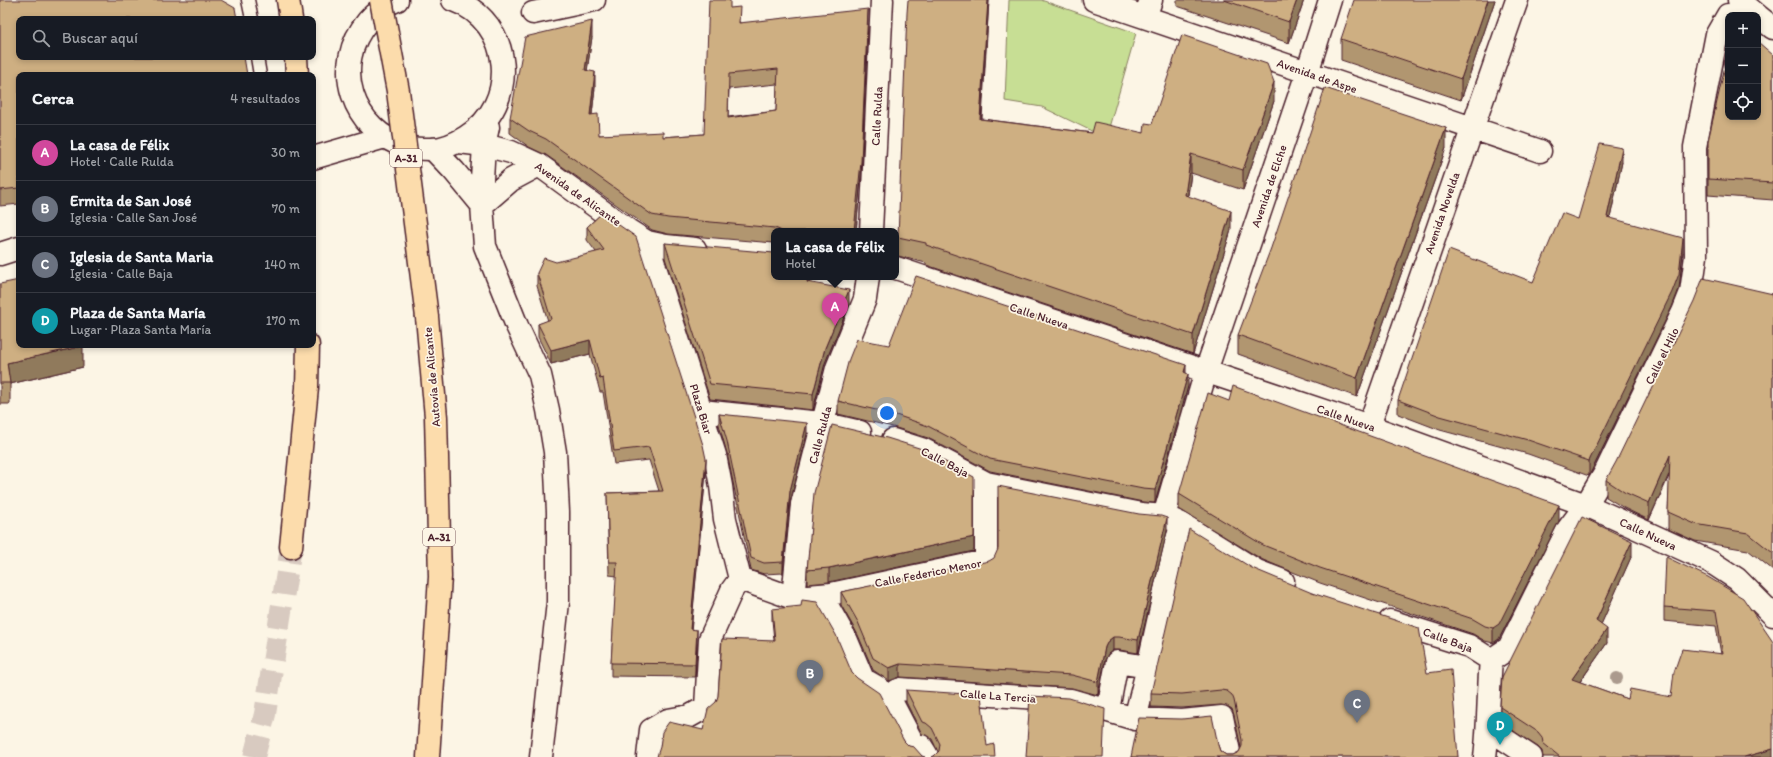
<!DOCTYPE html>
<html lang="es">
<head>
<meta charset="utf-8">
<style>
	body { margin:0; font-family:Itim,sans-serif; background:#242831; color:#f1f3f6 }
	.controls { position:absolute; right:12px; top:12px; display:grid; overflow:hidden; border-radius:8px; box-shadow:0 2px 6px #0003 }
	.controls button { width:36px; height:36px; display:grid; place-items:center; padding:0; border:0; border-bottom:1px solid #363941; background:#171b24; color:#f1f3f6; font:20px sans-serif }
	.you { position:absolute; left:887px; top:413px; width:14px; height:14px; margin:-10px; border:3px solid #fff; border-radius:50%; background:#1a73e8; box-shadow:0 0 0 6px #1a73e833 }
	.badge { display:grid; place-items:center; width:26px; height:26px; border-radius:50%; background:#b45309; color:#fff; font-size:13px; font-weight:700 }
	.pin { position:absolute; translate:-50% -33px; filter:drop-shadow(0 1px 2px #0008) }
	.pin::after { content:''; position:absolute; top:21px; width:14px; height:12px; background:inherit; clip-path:polygon(0 0,100% 0,50% 100%) }
	.popup { position:absolute; left:771px; top:228px; width:128px; height:52px; box-sizing:border-box; display:grid; place-content:center; border-radius:8px; background:#171b24; filter:drop-shadow(0 1px 3px #0005); font-size:13px; white-space:nowrap; color:#9ea1a6 }
	.popup b { font-size:15px; color:#f1f3f6 }
	.popup::after { content:''; position:absolute; left:50%; top:100%; margin-left:-8px; border:8px solid transparent; border-top-color:#171b24 }
	.list { margin:0; padding:0; list-style:none }
	h2 { display:flex; justify-content:space-between; align-items:center; height:52px; margin:0; padding:0 16px; font-size:17px }
	h2 small { font-size:13px; font-weight:400; color:#9ea1a6 }
	.list li { display:grid; grid-template-columns:26px 1fr auto; gap:12px; align-items:center; box-sizing:border-box; height:56px; padding:0 16px; border-top:1px solid #363941 }
	.list b { display:block; font-size:15px; white-space:nowrap }
	.list p { margin:0; font-size:13px; white-space:nowrap; color:#9ea1a6 }
	.list em { font-size:13px; font-style:normal; color:#9ea1a6 }
	.icon { flex:none; width:22px; height:22px; fill:none; stroke:currentColor; stroke-width:2; stroke-linecap:round; stroke-linejoin:round }
	.map { position:relative; flex:none; width:1773px; height:757px; overflow:hidden }
	.search { position:absolute; background:#171b24; box-shadow:0 2px 6px #0003; left:16px; top:16px; width:300px; height:44px; display:flex; align-items:center; gap:10px; box-sizing:border-box; padding:0 14px; border-radius:8px; color:#9ea1a6; font-size:15px }
	.panel { position:absolute; background:#171b24; box-shadow:0 2px 6px #0003; left:16px; top:72px; width:300px; height:276px; border-radius:8px }
	.map>svg:first-child { display:block }
	.green { fill:#c7de94; stroke:#887e60 }
	.lines { fill:none; stroke-linecap:round; stroke-linejoin:round }
	.motorway-tunnel { stroke:#d8cac0; stroke-width:22; stroke-dasharray:22 11; stroke-linecap:butt }
	.service-casing { stroke:#4a1f2b; stroke-width:15 }
	.minor-casing { stroke:#4a1f2b; stroke-width:25 }
	.tertiary-casing { stroke:#4a1f2b; stroke-width:25 }
	.secondary-casing { stroke:#4a1f2b; stroke-width:25 }
	.motorway-casing { stroke:#4a1f2b; stroke-width:25 }
	.service { stroke:#fcf5e5; stroke-width:12 }
	.minor { stroke:#fcf5e5; stroke-width:22 }
	.tertiary { stroke:#fcf5e5; stroke-width:22 }
	.secondary { stroke:#fcf5e5; stroke-width:22 }
	.motorway { stroke:#fcdcac; stroke-width:22 }
	.motorway-bridge-casing { stroke:#4a1f2b; stroke-width:25; stroke-linecap:butt }
	.motorway-bridge { stroke:#fcdcac; stroke-width:22 }
	.tree { fill:#ab9a8d }
	.wall { fill:#b19670; stroke:#4a1f2b; fill-rule:evenodd }
	.shaded-wall { fill:#907a5b; stroke:#4a1f2b }
	.building { fill:#ceaf82; stroke:#4a1f2b; fill-rule:evenodd }
	.labels { text-anchor:middle; stroke-width:3.5; stroke-linejoin:round; paint-order:stroke }
	.shield { fill:#fcf5e5; stroke:#7f5f63; stroke-width:1 }
	.shield-label { font-size:11px; font-weight:bold; fill:#4a1f2b }
	.street-label { font-size:12px; fill:#4a1f2b; stroke:#fcf5e5 }
</style>
</head>
<body>
<div class="map">
<svg width="1773" height="757" viewBox="0 0 1773 757">
	<rect width="100%" height="100%" fill="#fcf5e5"/>
	<filter id="ink" filterUnits="userSpaceOnUse"><feTurbulence type="fractalNoise" baseFrequency=".025" numOctaves="2"/><feDisplacementMap in="SourceGraphic" scale="8" xChannelSelector="R" yChannelSelector="G"/><feConvolveMatrix kernelMatrix="1 2 1 2 8 2 1 2 1" color-interpolation-filters="sRGB"/></filter>
	<g filter="url(#ink)">
		<path class="green" d="M1009 0H1041L1136 33 1106 138 1042 107 1005 101Z"/>
		<g class="lines">
			<path class="motorway-tunnel" d="M254 757 265 714 291 547"/>
			<defs>
				<path id="service" d="M248 0 252 19
					M257 57 260 75"/>
				<path id="minor" d="M1094 0 1540 151
					M533 13 594 0
					M1145 17 1151 0
					M488 127 484 145 482 179V205L485 246 517 326 540 375 548 410 555 452 558 512V602L541 757
					M433 149 454 171 482 205
					M482 205 511 180 539 165
					M871 231 882 0
					M647 242 715 455 721 486 725 519 740 579
					M701 411 822 423 860 432
					M1369 426 1517 0
					M893 440 924 450 986 483 1141 514 1164 516 1182 524 1257 571 1283 581
					M1164 516 1206 371 1307 73 1330 0
					M808 596 831 594 986 561V483
					M793 598 802 504 837 368 865 299 868 277
					M1390 621 1469 646 1491 660
					M1491 660 1509 648 1568 529 1586 505 1605 473 1683 312 1691 292 1696 256 1695 147 1717 34 1728 15
					M1148 667 1175 545 1182 524
					M889 697 899 689 1071 700 1135 719 1182 721 1222 717 1230 757
					M1108 710 1117 662 1148 667 1135 719
					M1489 729 1531 757
					M648 757 651 730 668 720 690 716 706 707 710 639 732 590 740 579 793 598 825 602 847 641 863 679 877 687 889 697 915 747 921 746 928 757
					M1485 757C1489 725 1488 693 1491 660"/>
				<path id="tertiary" d="M1739 0 1757 15
					M1758 16 1773 28
					M459 142 484 145 511 152 539 165 628 230 647 242 666 246 695 249
					M896 268 1369 426 1586 505 1711 562 1737 579 1773 615"/>
				<path id="secondary" d="M397 0C386 4 376 12 368 21 330 65 352 131 407 147 414 149 424 149 431 149 444 149 455 144 466 137 520 104 514 22 453 0
					M313 158 385 137
					M0 254 19 248"/>
				<path id="motorway" d="M288 0 291 19
					M296 57 297 75
					M427 317 436 417 440 577 428 757
					M291 547 307 388 308 345"/>
			</defs>
			<use href="#service" class="service-casing"/>
			<use href="#minor" class="minor-casing"/>
			<use href="#tertiary" class="tertiary-casing"/>
			<use href="#secondary" class="secondary-casing"/>
			<use href="#motorway" class="motorway-casing"/>
			<use href="#service" class="service"/>
			<use href="#minor" class="minor"/>
			<use href="#tertiary" class="tertiary"/>
			<use href="#secondary" class="secondary"/>
			<use href="#motorway" class="motorway"/>
			<defs>
				<path id="motorway-bridge" d="M381 0 398 91 427 317"/>
			</defs>
			<use href="#motorway-bridge" class="motorway-bridge-casing"/>
			<use href="#motorway-bridge" class="motorway-bridge"/>
		</g>
		<circle class="tree" cx="1617" cy="678" r="6"/>
		<path class="wall" d="M0 0 19 75V204L0 206Z
			M989 0 982 119 1092 133H1144L1152 124 1274 101 1243 190 1191 173 1188 196 1231 230 1193 354 926 265V263L898 256V237Z
			M1177 0H1304L1289 43 1177 6Z
			M1495 0 1461 100 1341 60V39Z
			M730 8 740 23 868 24 861 177 856 231H774V243L668 234 652 230 546 155 529 147 510 133V118L592 37 587 70 595 87 592 115 599 135 663 137 704 134ZM777 84 776 111 728 117 729 89Z
			M1773 55V200L1708 195V141Z
			M1446 148 1357 397 1238 354V335Z
			M1622 162 1610 218 1683 252 1679 289 1672 307 1589 476 1528 454 1440 430 1398 414V400L1533 282 1578 219Z
			M602 213 706 472 691 629 697 644 695 677 611 676V663L617 576 609 575 607 493 659 491 649 460 614 464 603 392H600L590 354 551 364 538 337V324L548 321 537 286V273L596 252 587 240V227Z
			M665 243 809 283 849 305 825 363 813 410 710 399 665 258Z
			M0 284 83 367 10 384V404H0Z
			M1773 294V570L1748 550 1695 541 1668 529V512L1670 474 1649 520 1624 508 1606 497V480Z
			M889 345 1186 373 1188 386 1155 503 1143 502 990 471 928 438 893 427 838 414V401Z
			M719 414 807 434 790 503 783 573 764 574 751 570 727 453 719 425Z
			M1179 494 1559 521 1499 639 1493 643 1485 641 1473 634 1320 583 1263 560 1179 509Z
			M1167 531 1138 653 1119 650H1113L1108 654 1105 660 1098 695 1072 688 900 677 889 681 873 670 858 635 841 605V592Z
			M974 551 829 582 807 584V570Z
			M1632 555 1601 624 1607 643 1580 682 1628 699 1671 697 1721 654 1716 626 1664 621V607L1708 577 1773 757H1543L1542 751 1538 747 1500 722V707Z
			M1252 568 1427 673 1458 757H1131L1218 745 1220 751 1226 755H1233L1239 752 1241 748 1234 715 1232 709 1227 706 1221 705 1182 708 1151 707V693Z
			M772 609 852 673 904 741 909 746 922 756 703 730 716 702 774 640 772 620Z
			M906 690 987 746 934 756 938 752 932 739 926 735 922 734 906 702Z"/>
		<path class="shaded-wall" d="M988 0H989L980 138V119Z
			M1297 0H1304L1289 43V22Z
			M1488 0H1495L1461 100V79Z
			M868 9V24L861 177 856 231H854Z
			M592 21V37L585 85V70Z
			M595 72V87L590 131V115Z
			M1274 82V101L1243 190V170Z
			M1446 128V148L1357 397V378Z
			M1622 148V162L1607 232V217Z
			M1191 154V173L1185 214V195Z
			M1231 211V230L1193 354V335Z
			M1683 238V252L1679 289 1672 307 1589 476V461Z
			M808 277H810L807 298V282Z
			M849 290V305L825 363 813 410V394L825 348Z
			M590 340V354L551 364V350Z
			M83 346V367L10 384 7 363Z
			M1186 365V378L1184 372Z
			M1188 374V386L1155 503V490Z
			M807 423V434L790 503 783 573V562L790 491Z
			M1670 455V472L1649 520V503Z
			M706 459V472L690 643V629Z
			M1559 505V521L1499 639 1493 643V628Z
			M1167 518V531L1138 653V640Z
			M974 537V551L829 582V568Z
			M1632 541V555L1596 636V621Z
			M1607 629V643L1572 693V679Z
			M697 630V644L695 677V664Z
			M1113 637V650L1108 654 1105 660 1098 695V682L1105 647 1108 641Z
			M900 664V677L889 681V668Z
			M1773 749V757H1744Z"/>
		<path class="building" d="M0 0H221L235 8 237 19H19V57H244L247 75H19V188L0 190Z
			M709 0H730V8L740 7 739 23 868 9 861 162 854 231H782L775 228 668 218 652 215 546 139 529 131 510 118 525 37 592 21 585 70 595 72 590 115 598 114 599 135 663 132V137L704 134ZM778 69 776 111 728 118 729 74Z
			M908 0H988L980 119 1092 133 1095 122 1144 133 1145 123 1152 124 1182 35 1267 64 1274 82 1243 170 1191 154 1185 195 1231 211 1193 335 926 245V243L898 237 907 13Z
			M1224 0H1297L1289 22Z
			M1354 0H1488L1461 79 1341 39Z
			M1758 42 1773 55V183L1708 179V141L1728 53V117H1758Z
			M1325 88 1446 128 1357 378 1238 335 1271 248Z
			M1600 144 1622 148 1607 217 1683 238 1679 274 1672 292 1589 461 1528 440 1440 416 1398 400 1449 250 1533 282 1562 213 1578 219Z
			M602 213 636 237 703 445 706 459 690 629 697 630 695 664 611 663 617 562H609L607 493 663 491 649 447 614 451 603 378 600 379 590 340 551 350 538 324 551 319 537 273 544 258 556 262 604 250 587 227Z
			M665 243 774 253V277H808L807 282 849 290 825 348 813 394 710 384Z
			M916 276 1186 365 1184 372 1188 374 1155 490 1143 489 990 459 928 426 893 414 838 401 849 359 857 339 889 345Z
			M1703 278 1773 294V553L1748 533 1695 524 1668 512 1670 455 1649 503 1624 492 1606 480 1616 462 1694 301Z
			M19 280V345H83V346L7 363 10 383H0V284Z
			M1233 386 1559 505 1499 624 1493 628 1485 626 1473 619 1320 568 1263 545 1179 494 1208 393 1229 401Z
			M719 414 807 423 790 491 783 562 764 563 751 558 727 441Z
			M832 425 887 438 919 448 974 477V537L829 568 807 570 814 493Z
			M998 486 1139 514 1161 516 1167 518 1138 640 1119 637H1113L1108 641 1105 647 1098 682 1072 675 900 664 889 668 873 658 858 622 841 592 989 561 994 558 998 549Z
			M1582 517 1632 541 1596 621 1607 629 1572 679 1628 699 1630 689 1671 697 1674 672 1682 649 1723 654 1716 611 1664 607 1666 557 1708 577 1743 598 1773 642V749L1744 757H1560L1543 743 1542 737 1538 732 1500 707 1502 677Z
			M1189 529 1252 568 1312 593 1419 628 1427 673 1451 670 1458 757H1131L1139 718 1182 719 1212 716 1218 745 1220 751 1226 755H1233L1239 752 1242 746V740L1234 700 1232 695 1227 691 1221 690 1182 694 1151 693Z
			M802 600 817 602 836 635 852 673 857 678 879 693 904 741 909 746 914 747 922 756 925 757H657L658 753 660 747 662 732 669 722 703 730 708 709 716 702 718 696 722 639 775 641 772 609 801 606Z
			M906 690 981 695 987 746 994 744 995 757H931L934 756 939 751 940 744 932 728 926 723 922 722Z
			M1030 696 1069 698 1105 709 1103 757H1026Z"/>
	</g>
	<g class="labels">
		<g class="shield">
			<rect x="390" y="149" width="32" height="18" rx="3"/>
			<rect x="423" y="528" width="32" height="18" rx="3"/>
		</g>
		<g class="shield-label">
			<text x="406" y="162">A-31</text>
			<text x="439" y="541">A-31</text>
		</g>
		<g class="street-label">
			<text transform="translate(1317 76) rotate(19)" y="4">Avenida de Aspe</text>
			<text transform="translate(877 116) rotate(-87)" y="4">Calle Rulda</text>
			<text transform="translate(1269 186) rotate(-71)" y="4">Avenida de Elche</text>
			<text transform="translate(578 194) rotate(35)" y="4">Avenida de Alicante</text>
			<text transform="translate(1442 213) rotate(-71)" y="4">Avenida Novelda</text>
			<text transform="translate(1039 316) rotate(18)" y="4">Calle Nueva</text>
			<text transform="translate(1662 356) rotate(-64)" y="4">Calle el Hilo</text>
			<text transform="translate(432 377) rotate(-95)" y="4">Autovía de Alicante</text>
			<text transform="translate(701 409) rotate(73)" y="4">Plaza Biar</text>
			<text transform="translate(1346 418) rotate(19)" y="4">Calle Nueva</text>
			<text transform="translate(820 435) rotate(-75)" y="4">Calle Rulda</text>
			<text transform="translate(945 462) rotate(27)" y="4">Calle Baja</text>
			<text transform="translate(1648 534) rotate(25)" y="4">Calle Nueva</text>
			<text transform="translate(928 573) rotate(-11)" y="4">Calle Federico Menor</text>
			<text transform="translate(1448 640) rotate(20)" y="4">Calle Baja</text>
			<text transform="translate(998 696) rotate(4)" y="4">Calle La Tercia</text>
		</g>
	</g>
</svg>
<div class="controls">
<button>+</button>
<button>−</button>
<button><svg class="icon" aria-label="locate" viewBox="0 0 24 24"><circle cx="12" cy="12" r="6"/><path d="M12 2v4M12 18v4M2 12h4M18 12h4"/></svg></button>
</div>
<div class="you"></div>
<div class="pin badge" style="left:835px;top:326px;background:#d1479c">A</div>
<div class="popup"><b>La casa de Félix</b>Hotel</div>
<div class="pin badge" style="left:810px;top:693px;background:#6b7280">B</div>
<div class="pin badge" style="left:1357px;top:723px;background:#6b7280">C</div>
<div class="pin badge" style="left:1500px;top:745px;background:#0f9aa8">D</div>
<div class="search"><svg class="icon" aria-label="search" viewBox="0 0 24 24"><circle cx="10" cy="10" r="6"/><path d="M15 15l6 6"/></svg>Buscar aquí</div>
<section class="panel">
<h2>Cerca<small>4 resultados</small></h2>
<ul class="list">
<li><span class="badge" style="background:#d1479c">A</span><div><b>La casa de Félix</b><p>Hotel · Calle Rulda</p></div><em>30 m</em></li>
<li><span class="badge" style="background:#6b7280">B</span><div><b>Ermita de San José</b><p>Iglesia · Calle San José</p></div><em>70 m</em></li>
<li><span class="badge" style="background:#6b7280">C</span><div><b>Iglesia de Santa Maria</b><p>Iglesia · Calle Baja</p></div><em>140 m</em></li>
<li><span class="badge" style="background:#0f9aa8">D</span><div><b>Plaza de Santa María</b><p>Lugar · Plaza Santa María</p></div><em>170 m</em></li>
</ul>
</section>
</div>
</body>
</html>
